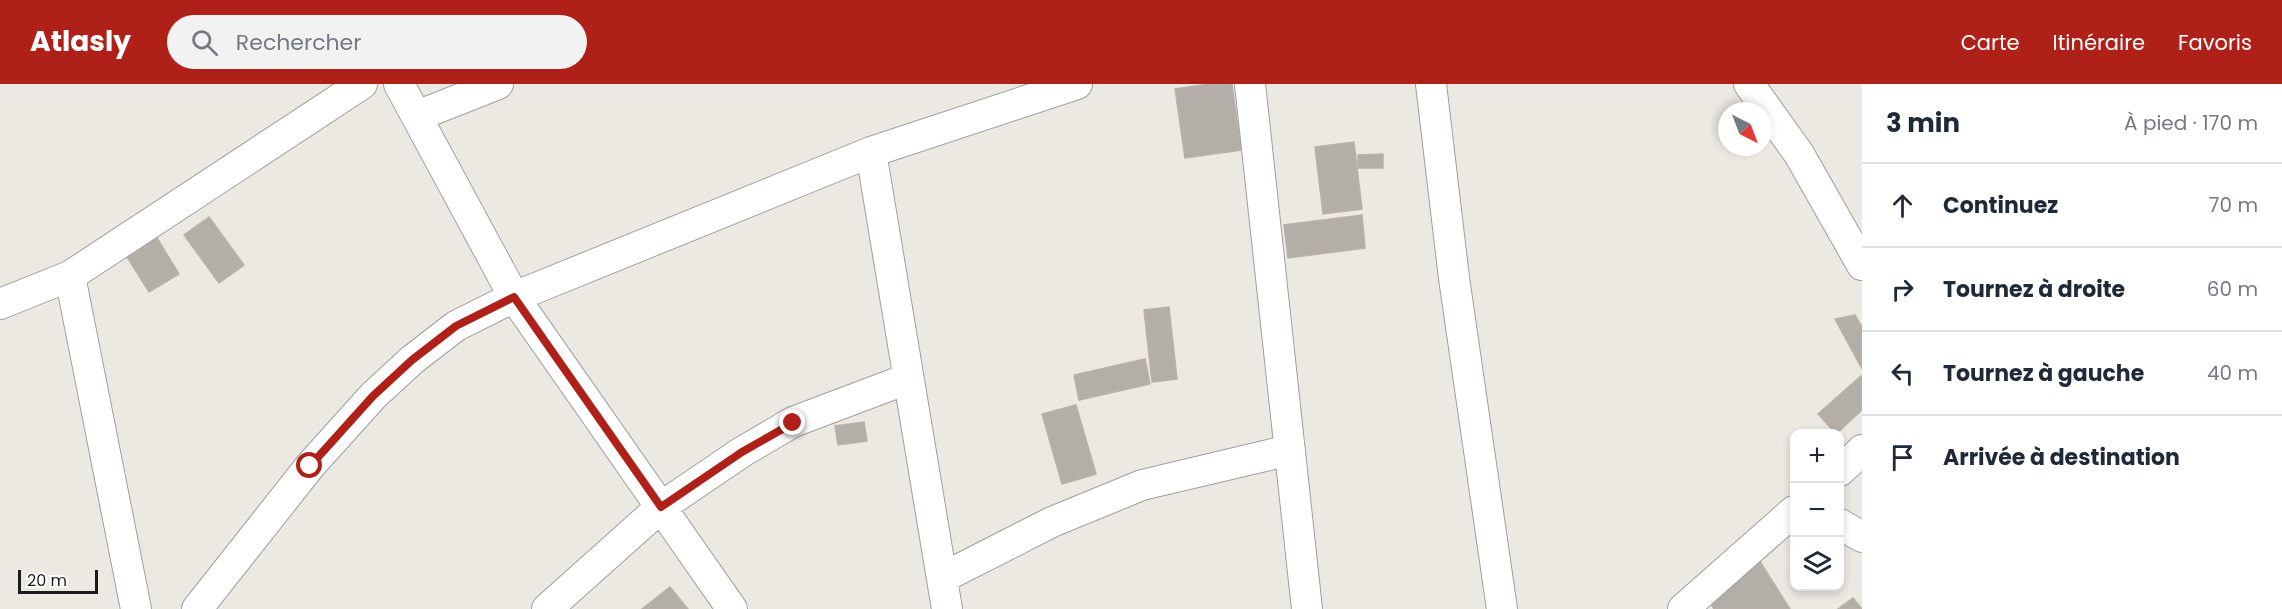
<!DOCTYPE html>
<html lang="fr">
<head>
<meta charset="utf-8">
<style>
	body { margin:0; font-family:Poppins,sans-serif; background:#f2f2f3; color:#1f2937 }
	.controls { position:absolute; right:18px; bottom:18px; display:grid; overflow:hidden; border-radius:12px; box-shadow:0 3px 9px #0003 }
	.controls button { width:54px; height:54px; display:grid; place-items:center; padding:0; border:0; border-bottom:2px solid #e0e1e3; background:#fff; color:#1f2937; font:30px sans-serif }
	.compass { position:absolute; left:1718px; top:18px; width:54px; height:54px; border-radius:50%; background:#fff; box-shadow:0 3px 9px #0003; rotate:138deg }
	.scale { position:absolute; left:18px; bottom:15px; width:80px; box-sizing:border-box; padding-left:6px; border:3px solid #1b1b1b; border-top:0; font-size:16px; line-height:21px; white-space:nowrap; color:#1b1b1b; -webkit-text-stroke:4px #fff; paint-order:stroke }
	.stop { position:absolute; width:18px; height:18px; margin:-14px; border:4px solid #af2118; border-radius:50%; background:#fff }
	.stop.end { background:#af2118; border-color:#fff; box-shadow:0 2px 6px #0008 }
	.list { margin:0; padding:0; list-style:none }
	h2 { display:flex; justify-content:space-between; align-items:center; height:78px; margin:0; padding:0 24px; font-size:26px }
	h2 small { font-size:20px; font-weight:400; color:#747a83 }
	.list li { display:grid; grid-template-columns:39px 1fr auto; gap:18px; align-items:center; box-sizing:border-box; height:84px; padding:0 24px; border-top:2px solid #e0e1e3 }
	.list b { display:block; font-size:22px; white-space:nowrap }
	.list em { font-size:20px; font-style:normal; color:#747a83 }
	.icon { flex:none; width:33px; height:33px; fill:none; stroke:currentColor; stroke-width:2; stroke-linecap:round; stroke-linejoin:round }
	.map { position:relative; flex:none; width:1862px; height:525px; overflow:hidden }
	header { display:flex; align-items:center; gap:36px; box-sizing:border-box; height:84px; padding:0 30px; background:#af2118; color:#fff }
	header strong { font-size:28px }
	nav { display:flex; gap:33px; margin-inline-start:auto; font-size:21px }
	.search { width:420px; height:54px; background:#f2f2f3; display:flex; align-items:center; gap:15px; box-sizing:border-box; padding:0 21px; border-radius:33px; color:#747a83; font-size:22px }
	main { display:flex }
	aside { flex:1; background:#fff }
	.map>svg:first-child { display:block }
	.building { fill:#b4aea8; stroke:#bbb1a6; stroke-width:1.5 }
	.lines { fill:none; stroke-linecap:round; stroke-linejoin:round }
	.minor-casing { stroke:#9f9f9f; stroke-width:32 }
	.minor { stroke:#fff; stroke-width:30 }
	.route { stroke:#af2118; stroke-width:8 }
</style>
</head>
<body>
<header>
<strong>Atlasly</strong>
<div class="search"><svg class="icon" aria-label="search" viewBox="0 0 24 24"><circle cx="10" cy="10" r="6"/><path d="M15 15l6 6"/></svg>Rechercher</div>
<nav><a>Carte</a><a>Itinéraire</a><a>Favoris</a></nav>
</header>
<main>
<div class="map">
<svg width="1862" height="525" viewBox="0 0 1862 525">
	<rect width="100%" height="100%" fill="#ece9e2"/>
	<path class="building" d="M1210 0H1232L1241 66 1185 74 1175 5Z
		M1354 58 1362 125 1323 130 1315 63Z
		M1383 70V84H1358V71Z
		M1362 131 1365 164 1288 174 1284 141Z
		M209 133 244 181 219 199 184 151Z
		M157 154 179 190 149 208 127 173Z
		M1169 223 1177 295 1152 298 1144 226Z
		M1855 231 1862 243V285L1835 235Z
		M1145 275 1150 300 1079 316 1074 291Z
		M1862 291V326L1836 350 1818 330Z
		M1076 321 1096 390 1062 400 1042 330Z
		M864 338 867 357 838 361 835 342Z
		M1759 476 1790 525H1714L1705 511Z
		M670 503 688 525H642Z
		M1853 514 1862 525H1838Z"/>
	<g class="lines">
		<defs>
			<path id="minor" d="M399 0 514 213 732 525
				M1250 0 1307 525
				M1431 0 1454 194 1502 525
				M1749 0 1799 70 1862 181
				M417 32 498 0
				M871 68 947 525
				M70 192 136 525
				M0 220 70 192 362 0
				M1840 387 1862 366
				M1840 440 1862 453
				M942 494 1052 438 1142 401 1290 366
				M197 525 310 382 373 312 412 276 456 242 514 213 871 68 1077 0
				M547 525 661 423 742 368 793 338 907 295
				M1683 525 1794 427"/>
		</defs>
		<use href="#minor" class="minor-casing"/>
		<use href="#minor" class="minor"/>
	</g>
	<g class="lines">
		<path class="route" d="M310 382 373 312 412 276 456 242 514 213 661 423 742 368 793 339"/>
	</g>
</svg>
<div class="controls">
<button>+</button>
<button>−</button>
<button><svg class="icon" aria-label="layers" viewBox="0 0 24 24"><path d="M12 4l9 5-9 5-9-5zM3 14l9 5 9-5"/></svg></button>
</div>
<svg class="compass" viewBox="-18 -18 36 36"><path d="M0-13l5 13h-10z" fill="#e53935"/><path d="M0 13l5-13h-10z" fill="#747a83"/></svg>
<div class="scale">20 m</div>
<div class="stop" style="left:310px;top:382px"></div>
<div class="stop end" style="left:793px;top:339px"></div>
</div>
<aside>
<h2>3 min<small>À pied · 170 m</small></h2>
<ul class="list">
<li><svg class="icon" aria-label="ahead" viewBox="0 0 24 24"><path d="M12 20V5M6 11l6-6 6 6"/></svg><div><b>Continuez</b></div><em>70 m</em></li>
<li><svg class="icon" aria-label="right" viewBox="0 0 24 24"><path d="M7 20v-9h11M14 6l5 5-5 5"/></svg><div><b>Tournez à droite</b></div><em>60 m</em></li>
<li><svg class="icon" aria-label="left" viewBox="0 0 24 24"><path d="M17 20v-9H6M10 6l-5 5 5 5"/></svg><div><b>Tournez à gauche</b></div><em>40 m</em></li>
<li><svg class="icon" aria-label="arrive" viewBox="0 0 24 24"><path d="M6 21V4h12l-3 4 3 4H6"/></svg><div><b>Arrivée à destination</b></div></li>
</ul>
</aside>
</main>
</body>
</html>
